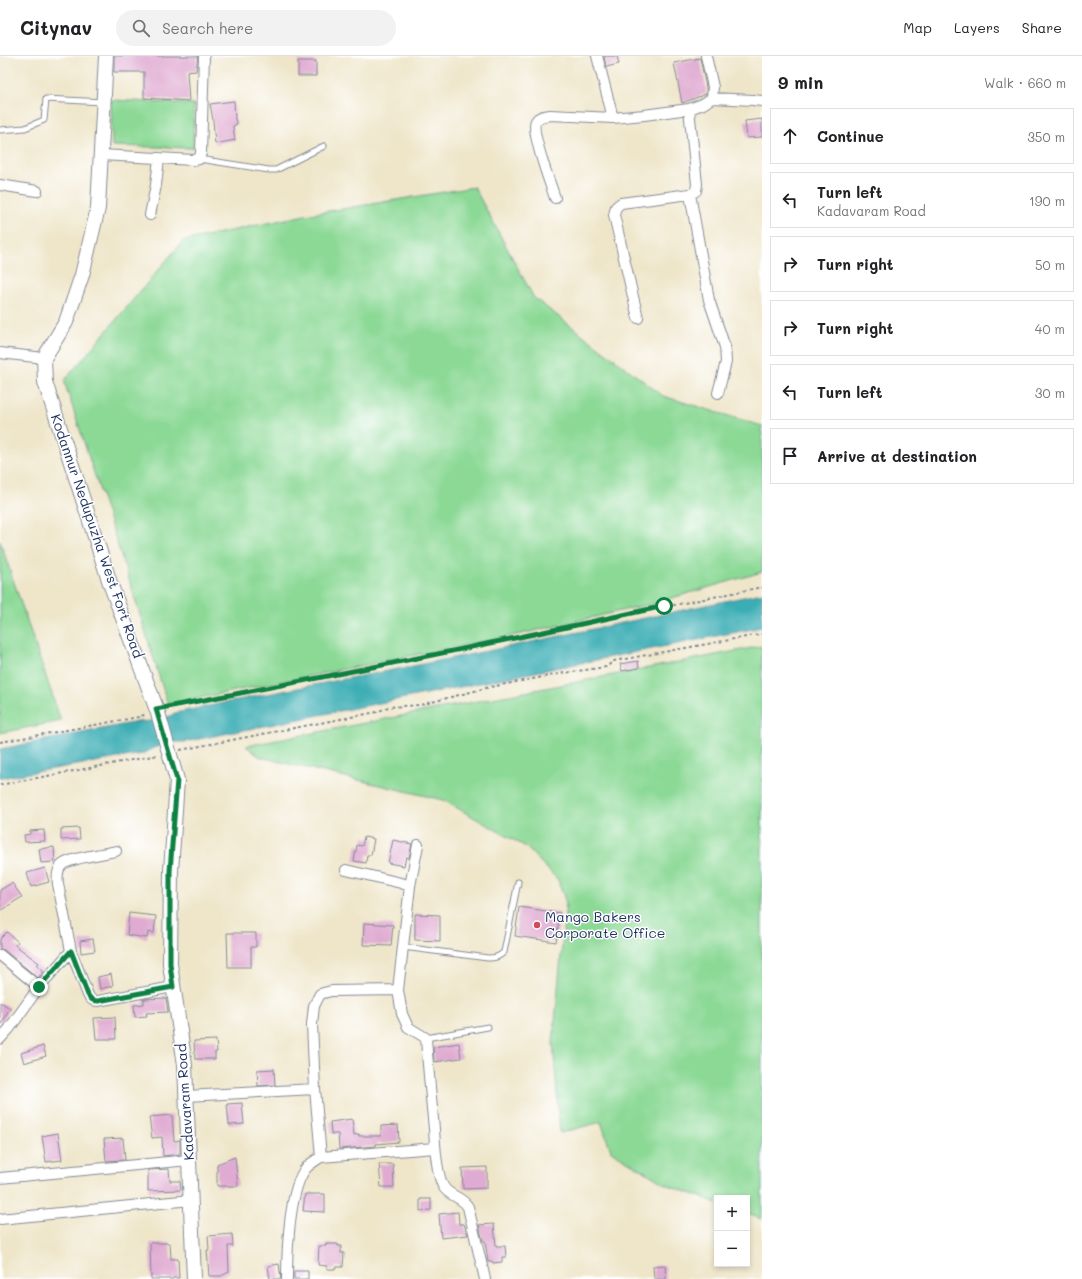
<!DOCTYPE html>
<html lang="en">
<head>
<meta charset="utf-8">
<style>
	body { margin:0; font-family:Mali,sans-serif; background:#f2f2f2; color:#202124 }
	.controls { position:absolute; right:12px; bottom:12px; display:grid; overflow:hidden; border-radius:0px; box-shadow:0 2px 6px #0003 }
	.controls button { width:36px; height:36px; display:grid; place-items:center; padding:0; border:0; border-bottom:1px solid #e0e0e0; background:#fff; color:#202124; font:20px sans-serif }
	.stop { position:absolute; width:12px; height:12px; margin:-9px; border:3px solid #0b8043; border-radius:50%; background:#fff }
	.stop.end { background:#0b8043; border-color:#fff; box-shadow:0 1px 4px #0008 }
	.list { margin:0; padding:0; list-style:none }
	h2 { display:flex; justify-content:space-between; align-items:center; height:52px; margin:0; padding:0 16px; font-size:17px }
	h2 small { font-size:13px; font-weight:400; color:#757577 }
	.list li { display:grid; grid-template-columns:26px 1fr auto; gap:12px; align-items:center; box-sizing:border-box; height:56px; margin:0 8px 8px; padding:0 8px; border:1px solid #e0e0e0; border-radius:0px }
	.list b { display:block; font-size:15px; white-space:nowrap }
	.list p { margin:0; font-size:13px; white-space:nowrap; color:#757577 }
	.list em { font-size:13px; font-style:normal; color:#757577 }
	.icon { flex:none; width:22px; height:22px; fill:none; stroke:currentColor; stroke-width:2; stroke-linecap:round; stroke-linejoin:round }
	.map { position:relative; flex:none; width:762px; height:1223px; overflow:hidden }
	header { display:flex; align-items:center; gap:24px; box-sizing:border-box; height:56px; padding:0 20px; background:#fff; border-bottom:1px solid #e0e0e0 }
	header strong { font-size:19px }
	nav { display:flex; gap:22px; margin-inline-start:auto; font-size:14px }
	.search { width:280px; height:36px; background:#f2f2f2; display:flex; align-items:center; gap:10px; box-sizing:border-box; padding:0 14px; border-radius:22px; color:#757577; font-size:15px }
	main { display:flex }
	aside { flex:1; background:#fff }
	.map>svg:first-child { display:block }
	.green { fill:#8cd996; stroke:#54847a }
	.water { fill:#3badb4; stroke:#2b6e89 }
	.building { fill:#e0abd2 }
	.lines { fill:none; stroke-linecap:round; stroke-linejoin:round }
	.service-casing { stroke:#858a94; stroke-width:7 }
	.minor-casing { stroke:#858a94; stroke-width:12 }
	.secondary-casing { stroke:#858a94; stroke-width:16 }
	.path { stroke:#858a94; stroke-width:2; stroke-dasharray:3 3; stroke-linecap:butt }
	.service { stroke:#fff; stroke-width:5 }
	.minor { stroke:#fff; stroke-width:10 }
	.secondary { stroke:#fff; stroke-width:14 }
	.route { stroke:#0b8043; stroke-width:5 }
	.poi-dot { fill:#d1495b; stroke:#fff; stroke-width:1.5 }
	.labels { text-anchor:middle; stroke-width:3; stroke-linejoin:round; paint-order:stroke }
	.street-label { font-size:14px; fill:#1b2f5e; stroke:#fff }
	.poi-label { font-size:14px; fill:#1b2f5e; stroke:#fff; text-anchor:start }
</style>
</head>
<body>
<header>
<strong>Citynav</strong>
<div class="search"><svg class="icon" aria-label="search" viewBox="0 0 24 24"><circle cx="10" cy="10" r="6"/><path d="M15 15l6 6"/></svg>Search here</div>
<nav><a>Map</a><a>Layers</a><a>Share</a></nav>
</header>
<main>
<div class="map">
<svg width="762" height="1223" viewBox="0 0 762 1223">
	<rect width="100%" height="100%" fill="#fff"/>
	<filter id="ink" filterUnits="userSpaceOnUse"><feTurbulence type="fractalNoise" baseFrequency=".025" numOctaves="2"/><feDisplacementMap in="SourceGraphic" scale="8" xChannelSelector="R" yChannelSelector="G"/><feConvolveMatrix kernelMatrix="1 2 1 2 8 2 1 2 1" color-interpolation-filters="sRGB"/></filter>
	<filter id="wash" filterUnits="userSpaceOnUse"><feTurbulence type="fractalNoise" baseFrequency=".012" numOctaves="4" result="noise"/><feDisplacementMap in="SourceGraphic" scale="16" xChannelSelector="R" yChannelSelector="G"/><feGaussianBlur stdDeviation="0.9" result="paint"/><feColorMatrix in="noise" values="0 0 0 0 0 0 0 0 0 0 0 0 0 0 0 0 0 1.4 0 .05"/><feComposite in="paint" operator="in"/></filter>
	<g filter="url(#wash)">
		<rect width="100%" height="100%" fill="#efe6ca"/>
		<path class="green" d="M111 44 194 48 193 92 112 90Z
			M474 131 534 242 663 340 762 370V516L651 548 521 578 174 647 167 646 132 533 64 325 183 185 305 159Z
			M0 485 61 665 0 677Z
			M762 590V1163L747 1158V1142H717V1147L665 1128 611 1095 601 1066 560 1077 553 986 566 847 558 824 526 791 443 744 260 701 246 690Z"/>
		<path class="water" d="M762 537V571L184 686H172L161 689 142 698 0 722V693L137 666C152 665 162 665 175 657 249 641 323 627 398 613 519 589 641 563 762 537Z"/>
		<g id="blocks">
			<path class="building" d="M114 0H198L196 15 187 16 189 45 144 42V16H114Z
				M604 0H617L619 8 606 11Z
				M700 2 706 31V38L682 47 674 7Z
				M298 5H316V20H298Z
				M234 45 235 63 237 68 233 70 235 84 215 88 213 64 210 48Z
				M762 63V81L747 82 745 65Z
				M638 605 639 612 622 615 620 608Z
				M79 772 80 783 61 784V773Z
				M44 774 45 785 25 786 24 779 30 778V775Z
				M364 781 374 783 371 799H367L366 807 354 805 357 789 362 790Z
				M393 784 412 788 409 802 406 801 404 810 388 807Z
				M54 791 55 806 41 807 39 793Z
				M45 812 49 826 31 831 27 817Z
				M12 827 22 841 0 855V834Z
				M519 851 560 857 556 886 515 880Z
				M129 857 156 860 154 877 148 876 147 882 127 879Z
				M415 858 440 859V885L415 884Z
				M364 867 393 869 391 890 363 889Z
				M7 876 18 886 15 889 39 907 37 909 44 915 38 922 4 894 0 893V883Z
				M227 877H256V891H251V911H228Z
				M93 883 95 895 81 897 80 885Z
				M111 918 113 930 100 933 98 921Z
				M166 942 168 956 146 957 147 960 135 961 134 949 144 948V943Z
				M0 946 10 952 0 970Z
				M115 961 116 983H96L94 962Z
				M216 984 217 996H215V1003H195L194 985Z
				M459 987 461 1002 434 1006 433 991Z
				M43 990 46 1000 24 1007 21 997Z
				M274 1013 275 1029 258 1030 257 1014Z
				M242 1047 244 1068 229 1069 227 1048Z
				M172 1059 174 1085 180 1084V1098L163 1100 162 1081 152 1082 149 1061Z
				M352 1063 354 1079 359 1078V1080H381V1070L398 1069 399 1086 376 1088V1090L339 1093 338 1078H331L330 1066Z
				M58 1077 62 1104 46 1106 42 1080Z
				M123 1082 125 1104 106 1105 104 1083Z
				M235 1101 238 1130H217V1108Z
				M379 1108H393L394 1131H381Z
				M487 1111V1132L463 1133 462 1112Z
				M169 1113 170 1125H180L181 1134 148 1135V1114Z
				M305 1138H325V1156L303 1155Z
				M420 1143H431V1154L420 1155Z
				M458 1156 459 1168H464L468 1179 441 1182 439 1158Z
				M494 1168 496 1190H505L506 1201H502V1206L493 1207 492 1205 488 1206 485 1185H483L479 1169Z
				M232 1178 233 1190H228L229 1216 221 1220H209L207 1194H209L208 1180Z
				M150 1187H170L171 1203H178L179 1222H173V1223H151Z
				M326 1188H338V1190H341V1197H344L343 1211H335V1213H327V1210L318 1209 319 1190H326Z
				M279 1208 281 1223H270L268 1210Z
				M665 1209 666 1223H654L653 1210Z
				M294 1215H308V1223H294Z"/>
		</g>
	</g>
	<g filter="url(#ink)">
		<use href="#blocks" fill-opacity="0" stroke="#858a94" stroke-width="1"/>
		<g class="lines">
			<defs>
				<path id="service" d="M0 74 25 72 44 64 46 43 103 46
					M199 103 269 114H276L324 90
					M403 891 488 902C495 902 499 901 504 896L518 826
					M426 982 488 971"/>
				<path id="minor" d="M597 0 613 62
					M712 42 753 44 762 45
					M101 99 194 104 199 103 201 97 204 0
					M0 129 37 135
					M690 138 709 244 725 291 726 306 718 337
					M555 142C551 130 530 74 536 65 539 60 545 60 550 59L613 62 644 59 689 53 703 48 712 42 713 31 706 0
					M150 159 156 129 159 102
					M638 262 614 159 616 151 621 147 690 138 696 135 697 128 689 53
					M0 297 44 302
					M346 814 401 827 410 830 398 934 402 958 408 971 426 982C428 1012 431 1042 434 1073 435 1088 436 1116 443 1130 449 1141 462 1140 468 1151L485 1223
					M410 830 418 789
					M71 895 88 939C91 944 93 945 98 945L173 931
					M0 899 39 931
					M0 983 9 973 39 931 71 895 58 828C57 821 57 815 61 810 68 802 104 798 116 795
					M315 1033 321 1101
					M186 1040 315 1033 312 968 314 950 320 938 331 935 398 934
					M0 1122 189 1104
					M0 1163 191 1144
					M287 1223C287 1196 289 1133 306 1112 310 1108 316 1104 321 1101L435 1092"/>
				<path id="secondary" d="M106 0 98 152 82 219 66 266 44 302 45 326 110 527 158 657 177 724 171 815 170 908 185 1009 194 1223"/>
			</defs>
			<use href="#service" class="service-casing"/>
			<use href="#minor" class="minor-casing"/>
			<use href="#secondary" class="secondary-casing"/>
			<path class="path" d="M167 651 281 630 762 531
				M0 686 139 661 146 658
				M180 694 377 656 388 651 420 649 490 631 564 617 606 611 614 605 762 578
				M0 729 158 699"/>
			<use href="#service" class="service"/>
			<use href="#minor" class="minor"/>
			<use href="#secondary" class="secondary"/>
		</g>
	</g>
	<g class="lines" filter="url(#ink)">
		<path class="route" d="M39 931 71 895 88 939C91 944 93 945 98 945L173 931 170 908V815L177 724 156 653C326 621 496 587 664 550"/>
	</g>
	<circle class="poi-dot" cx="537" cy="869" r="4"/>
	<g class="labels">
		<g class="street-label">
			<text transform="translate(97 480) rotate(71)" y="5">Kodannur Nedupuzha West Fort Road</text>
			<text transform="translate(185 1046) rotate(-94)" y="5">Kadavaram Road</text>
		</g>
		<g class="poi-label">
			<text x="545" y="866">Mango Bakers<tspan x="545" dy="16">Corporate Office</tspan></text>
		</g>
	</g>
</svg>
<div class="controls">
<button>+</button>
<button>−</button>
</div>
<div class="stop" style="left:664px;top:550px"></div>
<div class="stop end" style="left:39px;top:931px"></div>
</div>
<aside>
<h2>9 min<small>Walk · 660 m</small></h2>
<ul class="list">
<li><svg class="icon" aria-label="ahead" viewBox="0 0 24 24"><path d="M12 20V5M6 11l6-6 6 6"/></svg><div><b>Continue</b></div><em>350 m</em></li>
<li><svg class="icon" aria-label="left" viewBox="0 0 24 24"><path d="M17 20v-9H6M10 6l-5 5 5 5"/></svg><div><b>Turn left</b><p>Kadavaram Road</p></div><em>190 m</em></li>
<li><svg class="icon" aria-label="right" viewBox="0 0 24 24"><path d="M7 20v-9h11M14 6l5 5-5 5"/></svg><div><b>Turn right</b></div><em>50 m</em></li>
<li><svg class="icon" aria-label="right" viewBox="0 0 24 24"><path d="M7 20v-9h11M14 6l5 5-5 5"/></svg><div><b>Turn right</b></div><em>40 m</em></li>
<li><svg class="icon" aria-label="left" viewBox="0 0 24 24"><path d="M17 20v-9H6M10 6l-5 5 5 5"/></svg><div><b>Turn left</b></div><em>30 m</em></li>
<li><svg class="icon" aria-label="arrive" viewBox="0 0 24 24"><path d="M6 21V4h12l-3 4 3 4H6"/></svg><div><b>Arrive at destination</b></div></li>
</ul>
</aside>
</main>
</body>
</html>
